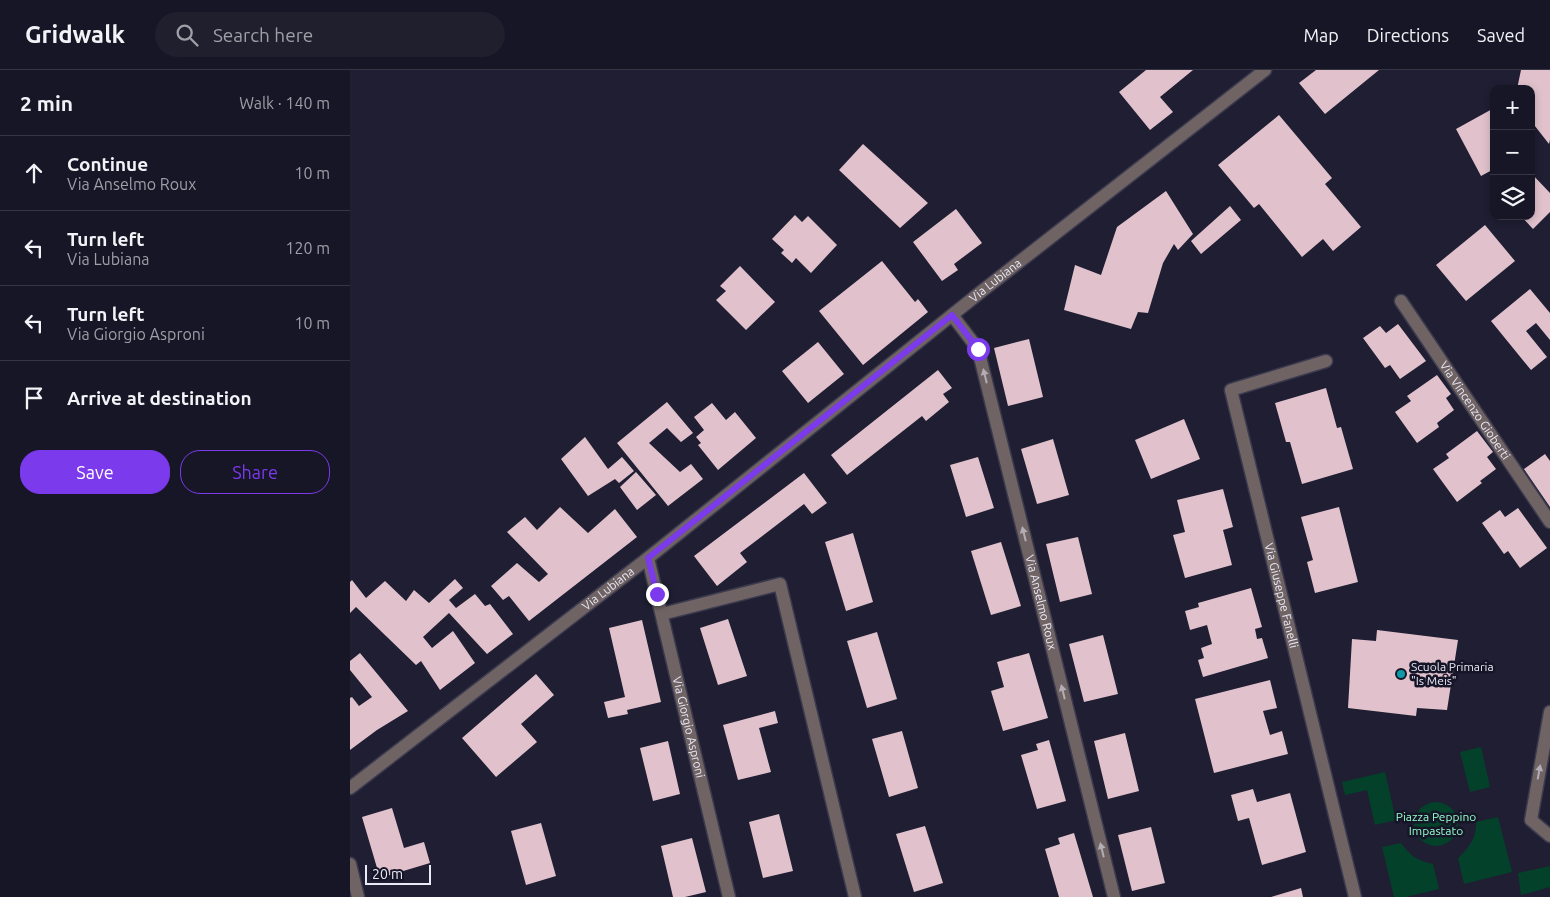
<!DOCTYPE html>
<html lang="en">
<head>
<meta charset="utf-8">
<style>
	body { margin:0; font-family:Ubuntu,sans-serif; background:#201f2e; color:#f1f3f6 }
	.controls { position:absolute; right:15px; top:15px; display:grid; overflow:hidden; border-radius:10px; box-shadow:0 2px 8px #0003 }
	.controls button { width:45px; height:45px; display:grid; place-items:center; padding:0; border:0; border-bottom:1px solid #363543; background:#171626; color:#f1f3f6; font:25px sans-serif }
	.scale { position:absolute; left:15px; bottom:12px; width:66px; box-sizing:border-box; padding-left:5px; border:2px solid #e9e9f7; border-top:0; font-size:14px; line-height:18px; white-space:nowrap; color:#e9e9f7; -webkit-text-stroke:4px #161528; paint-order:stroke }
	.stop { position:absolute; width:15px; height:15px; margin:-11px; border:4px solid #7c3aed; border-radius:50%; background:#fff }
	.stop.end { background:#7c3aed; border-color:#fff; box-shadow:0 1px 5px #0008 }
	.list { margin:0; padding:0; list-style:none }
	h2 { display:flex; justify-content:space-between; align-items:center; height:65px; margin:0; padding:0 20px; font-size:21px }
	h2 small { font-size:16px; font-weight:400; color:#9e9fa7 }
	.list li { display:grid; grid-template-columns:32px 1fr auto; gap:15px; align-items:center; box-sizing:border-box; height:75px; padding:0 20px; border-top:1px solid #363543 }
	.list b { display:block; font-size:19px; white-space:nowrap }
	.list p { margin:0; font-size:16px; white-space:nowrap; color:#9e9fa7 }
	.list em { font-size:16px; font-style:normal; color:#9e9fa7 }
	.actions { display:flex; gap:10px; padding:15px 20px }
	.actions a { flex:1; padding:11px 0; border:1px solid #7c3aed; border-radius:20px; text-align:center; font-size:18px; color:#7c3aed }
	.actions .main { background:#7c3aed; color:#fff }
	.icon { flex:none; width:28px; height:28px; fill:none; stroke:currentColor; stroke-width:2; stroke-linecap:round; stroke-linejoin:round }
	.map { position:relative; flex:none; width:1200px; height:827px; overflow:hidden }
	header { display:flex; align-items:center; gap:30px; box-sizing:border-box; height:70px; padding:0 25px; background:#171626; border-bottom:1px solid #363543 }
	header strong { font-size:24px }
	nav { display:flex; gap:28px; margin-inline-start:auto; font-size:18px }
	.search { width:350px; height:45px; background:#201f2e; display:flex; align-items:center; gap:12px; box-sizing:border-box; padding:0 18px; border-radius:28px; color:#9e9fa7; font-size:19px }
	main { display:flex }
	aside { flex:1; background:#171626 }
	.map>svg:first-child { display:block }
	.green { fill:#03412a }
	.building { fill:#e1c2cc }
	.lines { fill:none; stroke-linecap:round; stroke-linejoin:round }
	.minor-casing { stroke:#3b3a4e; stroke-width:15 }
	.minor { stroke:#706364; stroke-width:12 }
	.oneway { fill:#b3adb5 }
	.route { stroke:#7c3aed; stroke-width:6 }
	.culture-dot { fill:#0f9aa8; stroke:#161528; stroke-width:2 }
	.labels { text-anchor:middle; stroke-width:5; stroke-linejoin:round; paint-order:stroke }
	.street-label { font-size:12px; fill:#e9e9f7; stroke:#161528 }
	.poi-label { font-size:12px; fill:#e9e9f7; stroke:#161528; text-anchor:start }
	.park-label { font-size:12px; fill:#93fec9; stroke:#161528 }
</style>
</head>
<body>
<header>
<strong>Gridwalk</strong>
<div class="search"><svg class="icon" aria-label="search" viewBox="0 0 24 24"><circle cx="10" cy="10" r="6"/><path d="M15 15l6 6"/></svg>Search here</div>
<nav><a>Map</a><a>Directions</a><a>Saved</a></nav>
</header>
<main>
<aside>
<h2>2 min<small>Walk · 140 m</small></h2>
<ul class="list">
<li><svg class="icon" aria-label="ahead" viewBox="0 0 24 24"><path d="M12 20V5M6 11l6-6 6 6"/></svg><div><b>Continue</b><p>Via Anselmo Roux</p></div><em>10 m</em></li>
<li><svg class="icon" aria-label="left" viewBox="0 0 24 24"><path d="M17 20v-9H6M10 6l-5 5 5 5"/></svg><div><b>Turn left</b><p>Via Lubiana</p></div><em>120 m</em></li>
<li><svg class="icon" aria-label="left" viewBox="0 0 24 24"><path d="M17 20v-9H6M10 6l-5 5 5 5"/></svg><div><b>Turn left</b><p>Via Giorgio Asproni</p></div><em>10 m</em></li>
<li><svg class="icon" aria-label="arrive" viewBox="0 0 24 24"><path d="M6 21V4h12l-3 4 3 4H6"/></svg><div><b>Arrive at destination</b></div></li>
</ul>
<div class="actions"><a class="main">Save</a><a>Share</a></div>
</aside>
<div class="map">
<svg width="1200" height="827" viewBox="0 0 1200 827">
	<rect width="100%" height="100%" fill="#1f1e32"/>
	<path class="green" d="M1131 677 1140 717 1120 722 1110 682Z
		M1035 702 1046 750 1025 755 1017 720 995 725 992 712Z
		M1064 754a22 22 0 1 1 44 0a22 22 0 1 1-44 0Z
		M1148 747 1162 802 1114 814 1108 788C1119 778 1127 767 1126 752Z
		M1051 773C1061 786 1066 790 1083 794L1089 819 1056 827H1044L1032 777Z
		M1200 796V817L1171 825 1168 803Z"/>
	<path class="building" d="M796 0H843L810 27 823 42 800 60 769 22Z
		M966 0H1029L975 44 949 13Z
		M1171 0H1200V70L1199 74 1181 51V19H1167Z
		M1144 38V99L1131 106 1106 59Z
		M929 45 982 108 975 114 1011 157 983 181 973 169 952 187 909 134 904 138 868 95Z
		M513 74 578 133 550 158 489 100Z
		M1181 103 1200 123V142L1183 159 1171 146H1181Z
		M816 121 843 164 828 180 824 174 813 193 798 243 788 242 781 259 714 240 725 195 751 205 767 157Z
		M880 136 891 150 851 184 841 171Z
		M606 139 632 173 604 194 608 200 592 211 563 172Z
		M445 145 452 152 458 146 487 175 461 203 446 188 442 193 431 183 434 180 422 169Z
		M1135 155 1165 191 1116 231 1086 195Z
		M532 191 565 232 568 229 578 242 513 295 469 241Z
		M390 196 425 232 396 260 366 230 376 221 370 216Z
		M1180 219 1200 243V270L1186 253 1176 261 1197 287 1181 300 1141 251Z
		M1048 254 1076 291 1050 309 1040 295 1035 298 1013 268 1030 256 1036 263Z
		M679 269 693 327 658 336 644 278Z
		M468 272 494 304 458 333 432 301Z
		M588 300 602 318 593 324 599 332 576 351 572 346 497 405 481 385Z
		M1087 305 1101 324 1096 328 1104 340 1087 353 1089 357 1067 373 1045 342 1061 331 1057 326Z
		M976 318 987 358 991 357 1003 399 952 414 940 372H936L925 333Z
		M317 332 343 363 331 372 317 358 299 373 330 402 341 394 353 409 318 436 267 373Z
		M362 333 376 350 385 342 406 368 368 400 348 375 351 373 346 367 354 360 344 347Z
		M834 349 850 389 801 409 785 370Z
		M1127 361 1143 382 1137 387 1146 399 1130 411 1132 413 1107 432 1083 399 1099 388 1096 384Z
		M235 367 258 399 272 387 284 401 269 413 265 409 238 426 211 389Z
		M703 369 719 425 687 434 671 379Z
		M1195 384 1200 391V437L1174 399Z
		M628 387 644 438 616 447 600 395Z
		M286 402 306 425 287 440 270 417Z
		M454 403 477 433 462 444 454 434 390 483 397 492 367 516 344 486Z
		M873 419 883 457 873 460 882 495 835 508 823 465 835 462 827 430Z
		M210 437 238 463 265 439 287 467 179 551 159 526 153 530 141 516 167 493 189 512 198 504 157 462 175 447 187 460Z
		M989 437 1008 512 965 523 957 492 963 490 951 447Z
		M1168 438 1197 478 1170 498 1158 481 1154 484 1132 453 1150 440 1155 447Z
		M503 463 523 532 496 541 475 472Z
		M728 467 742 524 710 532 696 474Z
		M651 472 671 536 641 545 621 481Z
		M105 509 113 518 99 530 106 538 125 524 135 536 140 534 163 564 137 584 99 543 73 567 82 578 103 561 125 593 90 620 71 591 66 595 6 537 0 543V512L2 510 16 528 35 511 56 531 64 520 79 533Z
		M901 518 912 557 905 559 907 569 912 568 918 588 853 607 848 590 854 588 851 578 862 574 857 555 840 560 835 541 849 537 848 533Z
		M378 549 397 606 368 615 350 558Z
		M292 550 311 632 277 640 278 644 258 648 254 632 275 627 259 558Z
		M1027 560 1108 570 1097 640 1067 638 1066 646 998 638 1002 569 1026 571Z
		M527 562 547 629 517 638 497 571Z
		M753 565 768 624 734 632 719 574Z
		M10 583 58 641 27 660 0 680V628L2 627 9 636 22 627 0 600V591Z
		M679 583 698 648 653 661 641 621 654 617 647 592Z
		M186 604 204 625 171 654 187 672 146 707 112 668Z
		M920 610 927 638 913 641 920 665 932 661 938 684 864 703 845 629Z
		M425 641 428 653 409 658 421 702 388 710 373 655Z
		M552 661 568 718 539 727 522 669Z
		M775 663 789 721 758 729 744 671Z
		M699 670 716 731 687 739 671 685 688 680 686 674Z
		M318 671 330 724 303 731 290 678Z
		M903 719 907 732 940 723 956 782 912 795 899 748 888 751 881 725Z
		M42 738 54 778 74 772 80 793 30 808 12 747Z
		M429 744 443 801 413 808 399 752Z
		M191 753 206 806 176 815 161 761Z
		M575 756 593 813 564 822 546 764Z
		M801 757 815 813 782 821 768 765Z
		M724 763 743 827H709L695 779 710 774 708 768Z
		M342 768 356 822 335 827H323L311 776Z
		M951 818 953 827H921Z"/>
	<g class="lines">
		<defs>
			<g id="minor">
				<path id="s1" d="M1051 231 1200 452"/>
				<path id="s2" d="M602 245 628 279 764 827"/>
				<path id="s3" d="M976 291 881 320 1005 827"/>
				<path id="s4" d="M298 488 379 827"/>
				<path d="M312 544 430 514 505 827"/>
				<path d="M1200 642 1181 750 1200 766"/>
				<path id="s5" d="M0 718 298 488 632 221 915 0"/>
				<path d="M0 794 8 827"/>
			</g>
		</defs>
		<use href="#minor" class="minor-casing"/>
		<use href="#minor" class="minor"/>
	</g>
	<defs><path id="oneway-solid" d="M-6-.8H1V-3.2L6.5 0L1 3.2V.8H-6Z" transform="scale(1.25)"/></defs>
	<g class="oneway">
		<use href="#oneway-solid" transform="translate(635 306) rotate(-104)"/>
		<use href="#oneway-solid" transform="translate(674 464) rotate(-104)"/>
		<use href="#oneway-solid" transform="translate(713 622) rotate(-104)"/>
		<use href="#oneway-solid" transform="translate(1189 702) rotate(-80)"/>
		<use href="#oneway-solid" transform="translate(752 780) rotate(-104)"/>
	</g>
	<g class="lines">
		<path class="route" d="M307 524 298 488 602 245 628 279"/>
	</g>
	<circle class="culture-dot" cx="1051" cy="604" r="5"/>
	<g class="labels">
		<g class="street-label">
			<text dy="4" stroke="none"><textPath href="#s5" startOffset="821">Via Lubiana</textPath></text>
			<text dy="4" stroke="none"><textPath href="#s1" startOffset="132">Via Vincenzo Gioberti</textPath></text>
			<text dy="4" stroke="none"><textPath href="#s5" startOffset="326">Via Lubiana</textPath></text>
			<text dy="4" stroke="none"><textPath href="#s3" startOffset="311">Via Giuseppe Fanelli</textPath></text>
			<text dy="4" stroke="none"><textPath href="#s2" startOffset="304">Via Anselmo Roux</textPath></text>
			<text dy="4" stroke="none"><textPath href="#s4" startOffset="174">Via Giorgio Asproni</textPath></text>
		</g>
		<g class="poi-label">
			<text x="1061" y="601">Scuola Primaria<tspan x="1061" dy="14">"Is Meis"</tspan></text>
		</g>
		<g class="park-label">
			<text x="1086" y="751">Piazza Peppino<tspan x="1086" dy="14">Impastato</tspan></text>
		</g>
	</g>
</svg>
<div class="controls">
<button>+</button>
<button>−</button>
<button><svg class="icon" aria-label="layers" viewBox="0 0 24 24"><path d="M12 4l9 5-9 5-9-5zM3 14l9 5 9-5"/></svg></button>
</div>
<div class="scale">20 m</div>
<div class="stop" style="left:628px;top:279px"></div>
<div class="stop end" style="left:307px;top:524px"></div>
</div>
</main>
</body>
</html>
